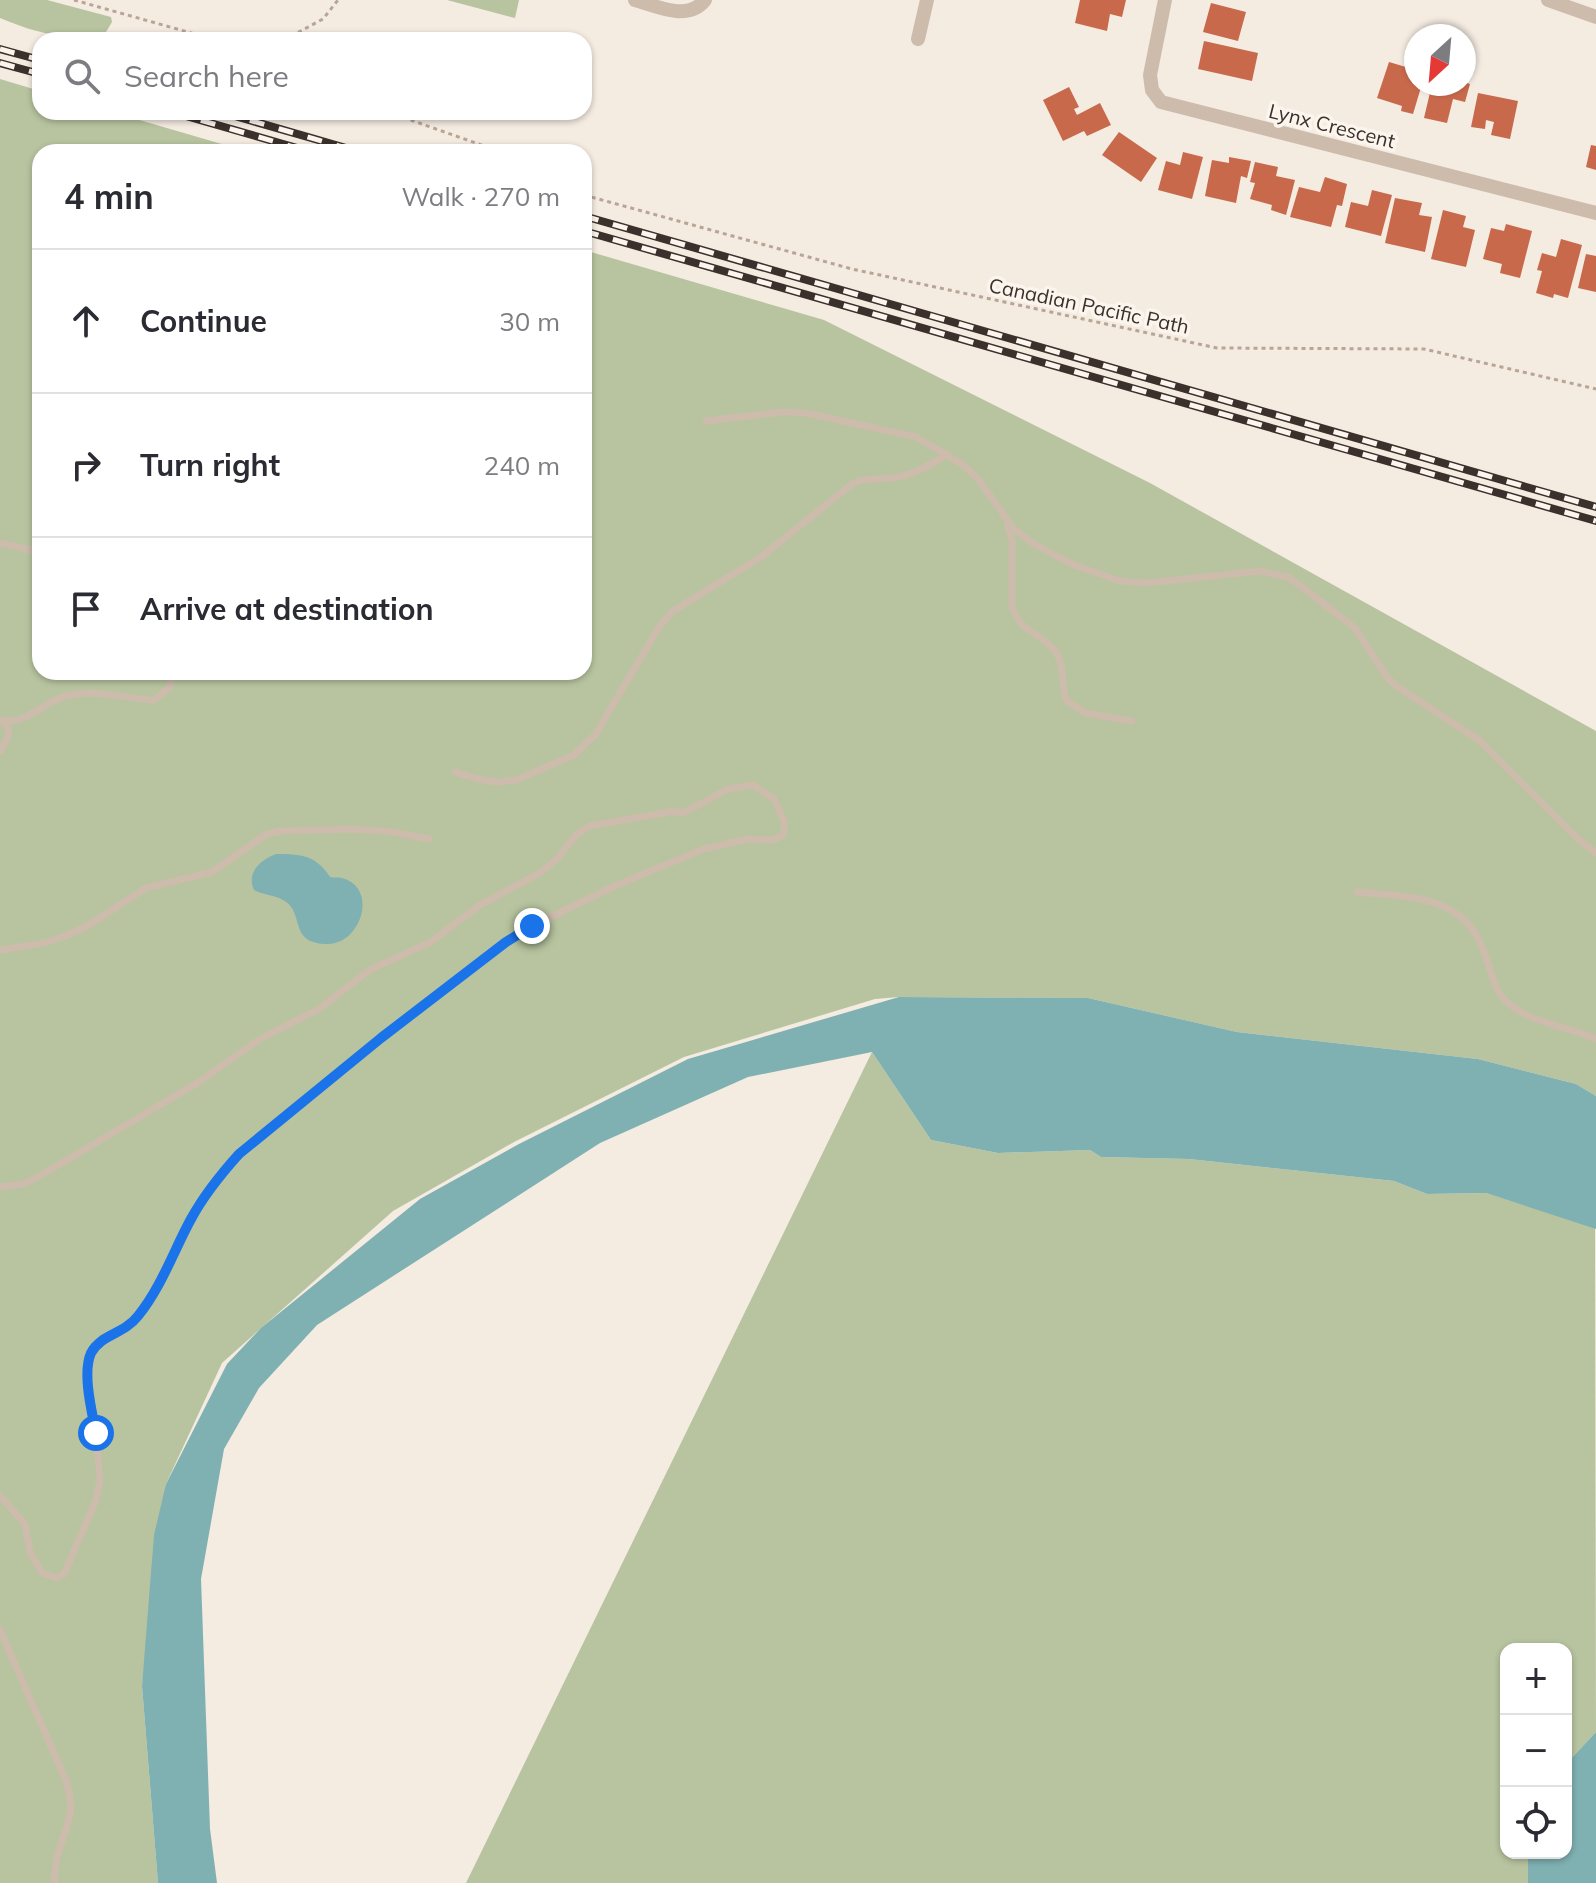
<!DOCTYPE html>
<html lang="en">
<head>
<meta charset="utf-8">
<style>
	body { margin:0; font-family:Mulish,sans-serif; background:#f2f2f3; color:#2b2b33 }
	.controls { position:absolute; right:24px; bottom:24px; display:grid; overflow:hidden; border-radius:16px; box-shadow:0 2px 6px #0004 }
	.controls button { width:72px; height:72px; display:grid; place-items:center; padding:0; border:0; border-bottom:2px solid #e1e1e2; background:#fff; color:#2b2b33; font:40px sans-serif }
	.compass { position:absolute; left:1404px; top:24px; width:72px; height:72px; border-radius:50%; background:#fff; box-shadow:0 2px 6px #0004; rotate:206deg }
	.stop { position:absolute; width:24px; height:24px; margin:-18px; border:6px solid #1a73e8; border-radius:50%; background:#fff }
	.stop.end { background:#1a73e8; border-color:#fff; box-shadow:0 2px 8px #0008 }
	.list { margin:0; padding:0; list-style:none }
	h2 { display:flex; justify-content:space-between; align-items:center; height:104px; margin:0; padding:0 32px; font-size:34px }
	h2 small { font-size:26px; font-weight:400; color:#7c7c81 }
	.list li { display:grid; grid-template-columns:52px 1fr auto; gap:24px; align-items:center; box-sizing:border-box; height:144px; padding:0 32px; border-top:2px solid #e1e1e2 }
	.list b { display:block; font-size:30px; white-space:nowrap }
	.list em { font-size:26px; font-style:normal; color:#7c7c81 }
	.icon { flex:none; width:44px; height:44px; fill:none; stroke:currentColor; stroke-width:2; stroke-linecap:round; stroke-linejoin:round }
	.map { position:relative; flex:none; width:1596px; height:1883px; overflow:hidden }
	.search { position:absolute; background:#fff; box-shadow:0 2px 6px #0004; left:32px; top:32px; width:560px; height:88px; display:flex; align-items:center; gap:20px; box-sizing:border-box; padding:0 28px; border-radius:24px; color:#7c7c81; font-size:30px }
	.panel { position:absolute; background:#fff; box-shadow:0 2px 6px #0004; left:32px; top:144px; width:560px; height:536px; border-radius:24px }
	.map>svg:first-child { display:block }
	.green { fill:#b8c4a0 }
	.water { fill:#7fb0b2 }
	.building { fill:#c8694b }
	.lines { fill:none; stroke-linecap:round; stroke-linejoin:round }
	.path { stroke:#b9a596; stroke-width:3; stroke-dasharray:4 4; stroke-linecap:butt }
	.lane { stroke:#cdbbac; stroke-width:7 }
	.street { stroke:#cdbbac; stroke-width:14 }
	.rail-casing { stroke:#3b302b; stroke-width:8 }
	.rail { stroke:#fbf5ee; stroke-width:5; stroke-dasharray:15; stroke-linecap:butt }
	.route { stroke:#1a73e8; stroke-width:10 }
	.labels { text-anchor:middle; stroke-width:7; stroke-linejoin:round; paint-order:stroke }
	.street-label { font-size:20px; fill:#3b302b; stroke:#fbf5ee }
</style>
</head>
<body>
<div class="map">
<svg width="1596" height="1883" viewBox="0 0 1596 1883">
	<rect width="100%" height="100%" fill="#f4ebe1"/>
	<path class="green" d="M0 0H47L111 17 112 22 106 32C67 42 36 33 0 18Z
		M447 0H519L515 18Z
		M0 79 40 91V112H112L249 152H40V672H584V250L824 320 1150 483 1596 731V1096L1576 1084 1478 1059 1237 1032 1088 998 899 997 875 999 684 1057 514 1142 393 1211 222 1363 166 1484 142 1686 158 1883H0Z
		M872 1052 931 1140 998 1153 1090 1150 1101 1157 1189 1159 1394 1181 1427 1194 1486 1193 1595 1227 1596 1732 1566 1764V1649H1506V1853H1528V1883H466Z"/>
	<path class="water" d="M276 854C301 854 316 855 330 877 334 878 338 877 342 878 379 888 361 944 328 944 287 944 306 912 283 900 275 895 263 895 254 890 246 873 260 860 276 854Z
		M899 997 1088 998 1237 1032 1478 1059 1576 1084 1596 1096V1229L1486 1193 1427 1194 1394 1181 1189 1159 1101 1157 1090 1150 998 1153 931 1140 872 1052 748 1077 600 1143 317 1325 259 1388 224 1449 201 1579 210 1829 217 1883H158L142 1686 154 1535 166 1484 227 1364 261 1328 420 1199 519 1144 688 1059Z
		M1596 1732V1883H1528V1853H1566V1764Z"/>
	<path class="building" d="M1080 0H1126L1122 17 1110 14 1107 31 1075 23Z
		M1211 3 1246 12 1238 41 1203 32Z
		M1204 41 1258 53 1252 81 1198 69Z
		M1389 62 1416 70V84H1422L1413 114 1401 111 1402 106 1377 98Z
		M1464 82 1470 84 1465 102 1453 99 1447 123 1424 118 1432 84Z
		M1069 87 1079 107 1074 109 1077 115 1100 103 1111 125 1087 136 1084 131 1063 141 1043 100Z
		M1478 93 1518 101 1510 139 1491 135 1494 122 1486 120 1485 129 1471 127Z
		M1119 132 1157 158 1141 182 1102 155Z
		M1591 145 1596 146V170L1586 167Z
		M1183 152 1203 157 1192 199 1158 190 1166 161 1180 165Z
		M1229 157 1251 161 1247 178 1241 176 1236 203 1205 196 1212 160 1229 163Z
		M1255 162 1278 167 1276 176 1295 180 1286 215 1271 210 1272 205 1250 199 1255 183 1250 182Z
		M1325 177 1347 184 1342 206 1337 205 1331 227 1290 217 1299 187 1320 192Z
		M1372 190 1392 195 1381 236 1345 227 1351 202 1368 206Z
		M1395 198 1422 203 1419 215 1432 217 1425 252 1385 243Z
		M1443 210 1466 216 1463 227 1475 230 1466 267 1431 259Z
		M1506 224 1532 231 1520 278 1500 273 1502 264 1483 259 1491 228 1504 231Z
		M1561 239 1582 245 1568 298 1554 294 1553 298 1536 293 1542 271 1537 270 1542 253 1556 257Z
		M1586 254 1596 256V292L1578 288Z"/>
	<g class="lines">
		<path class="path" d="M74 0 202 36 244 40
			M284 40 323 19 338 0
			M388 112 501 152
			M584 195 852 269 1217 348 1424 349 1596 389"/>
		<path class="lane" d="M706 421 782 412 807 413 916 437 962 464 978 479 1014 529 1034 544 1074 565 1120 581 1146 583 1261 571 1290 578 1355 628 1387 677 1396 686 1479 740 1579 840 1596 853
			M1007 523 1012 540V606C1018 631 1041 633 1055 651 1066 666 1060 686 1067 701L1085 713 1132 721
			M0 543 40 552
			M0 720C24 725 38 707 58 699 89 686 122 699 154 700L169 688 174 672
			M0 751 9 735 8 727 2 722
			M455 772 478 779 498 782 516 780 574 755 595 735 659 627 673 611 761 557 852 484C865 477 877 480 891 478 911 476 931 465 947 454
			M1357 892C1407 897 1462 894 1483 949 1490 965 1492 987 1505 1000 1527 1023 1568 1026 1596 1039
			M0 950 44 943 66 936 89 925 146 888 212 872 267 834 280 831 354 829 393 832 429 839
			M0 1187 24 1184 43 1174 199 1082 260 1039 319 1009 371 969 429 943 480 905 540 873 557 859 576 835 590 826 669 812H685L728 789 753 785 774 799 784 821V831L783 835 773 840 748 839 704 849 617 885 532 926 506 942 381 1038 239 1154 198 1207 142 1311 123 1332 105 1337 92 1351 89 1376 90 1401 96 1433 100 1479 96 1500 64 1574 57 1578 42 1573 30 1552 25 1524 0 1496
			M0 1630 67 1783C68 1791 71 1800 71 1808 68 1834 52 1856 55 1883"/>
		<path class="street" d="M635 0C656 6 688 22 705 0
			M1165 0 1150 75 1152 90 1161 102 1596 213
			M1548 0 1596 17
			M918 39 927 0"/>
		<defs>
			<path id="rail" d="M0 49 40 60
				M0 63 40 74
				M172 112 311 152
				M221 112 360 152
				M584 216 1596 507
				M584 231 1596 521"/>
		</defs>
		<use href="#rail" class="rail-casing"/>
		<use href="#rail" class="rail"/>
	</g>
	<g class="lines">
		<path class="route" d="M96 1433C92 1412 82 1373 91 1353 101 1334 123 1335 138 1316 161 1288 174 1250 191 1219 204 1195 221 1174 239 1154L381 1038 506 942 532 926"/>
	</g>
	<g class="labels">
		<g class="street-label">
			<text transform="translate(1332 126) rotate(14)" y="7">Lynx Crescent</text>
			<text transform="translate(1089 306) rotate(12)" y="7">Canadian Pacific Path</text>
		</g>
	</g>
</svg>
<div class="controls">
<button>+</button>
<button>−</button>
<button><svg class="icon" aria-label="locate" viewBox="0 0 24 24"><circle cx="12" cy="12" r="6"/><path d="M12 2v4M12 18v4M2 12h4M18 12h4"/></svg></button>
</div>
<svg class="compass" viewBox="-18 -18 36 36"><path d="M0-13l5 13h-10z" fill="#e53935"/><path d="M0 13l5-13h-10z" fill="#7c7c81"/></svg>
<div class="stop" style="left:96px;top:1433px"></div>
<div class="stop end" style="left:532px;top:926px"></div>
<div class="search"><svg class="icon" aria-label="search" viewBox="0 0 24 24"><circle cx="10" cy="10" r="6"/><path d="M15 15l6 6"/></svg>Search here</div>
<section class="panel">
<h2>4 min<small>Walk · 270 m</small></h2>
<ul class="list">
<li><svg class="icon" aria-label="ahead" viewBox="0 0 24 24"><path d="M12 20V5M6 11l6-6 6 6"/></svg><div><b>Continue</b></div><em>30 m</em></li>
<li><svg class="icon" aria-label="right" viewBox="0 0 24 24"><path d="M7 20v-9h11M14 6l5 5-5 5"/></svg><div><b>Turn right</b></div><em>240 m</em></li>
<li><svg class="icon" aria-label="arrive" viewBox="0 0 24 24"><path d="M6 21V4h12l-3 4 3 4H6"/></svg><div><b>Arrive at destination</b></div></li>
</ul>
</section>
</div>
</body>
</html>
